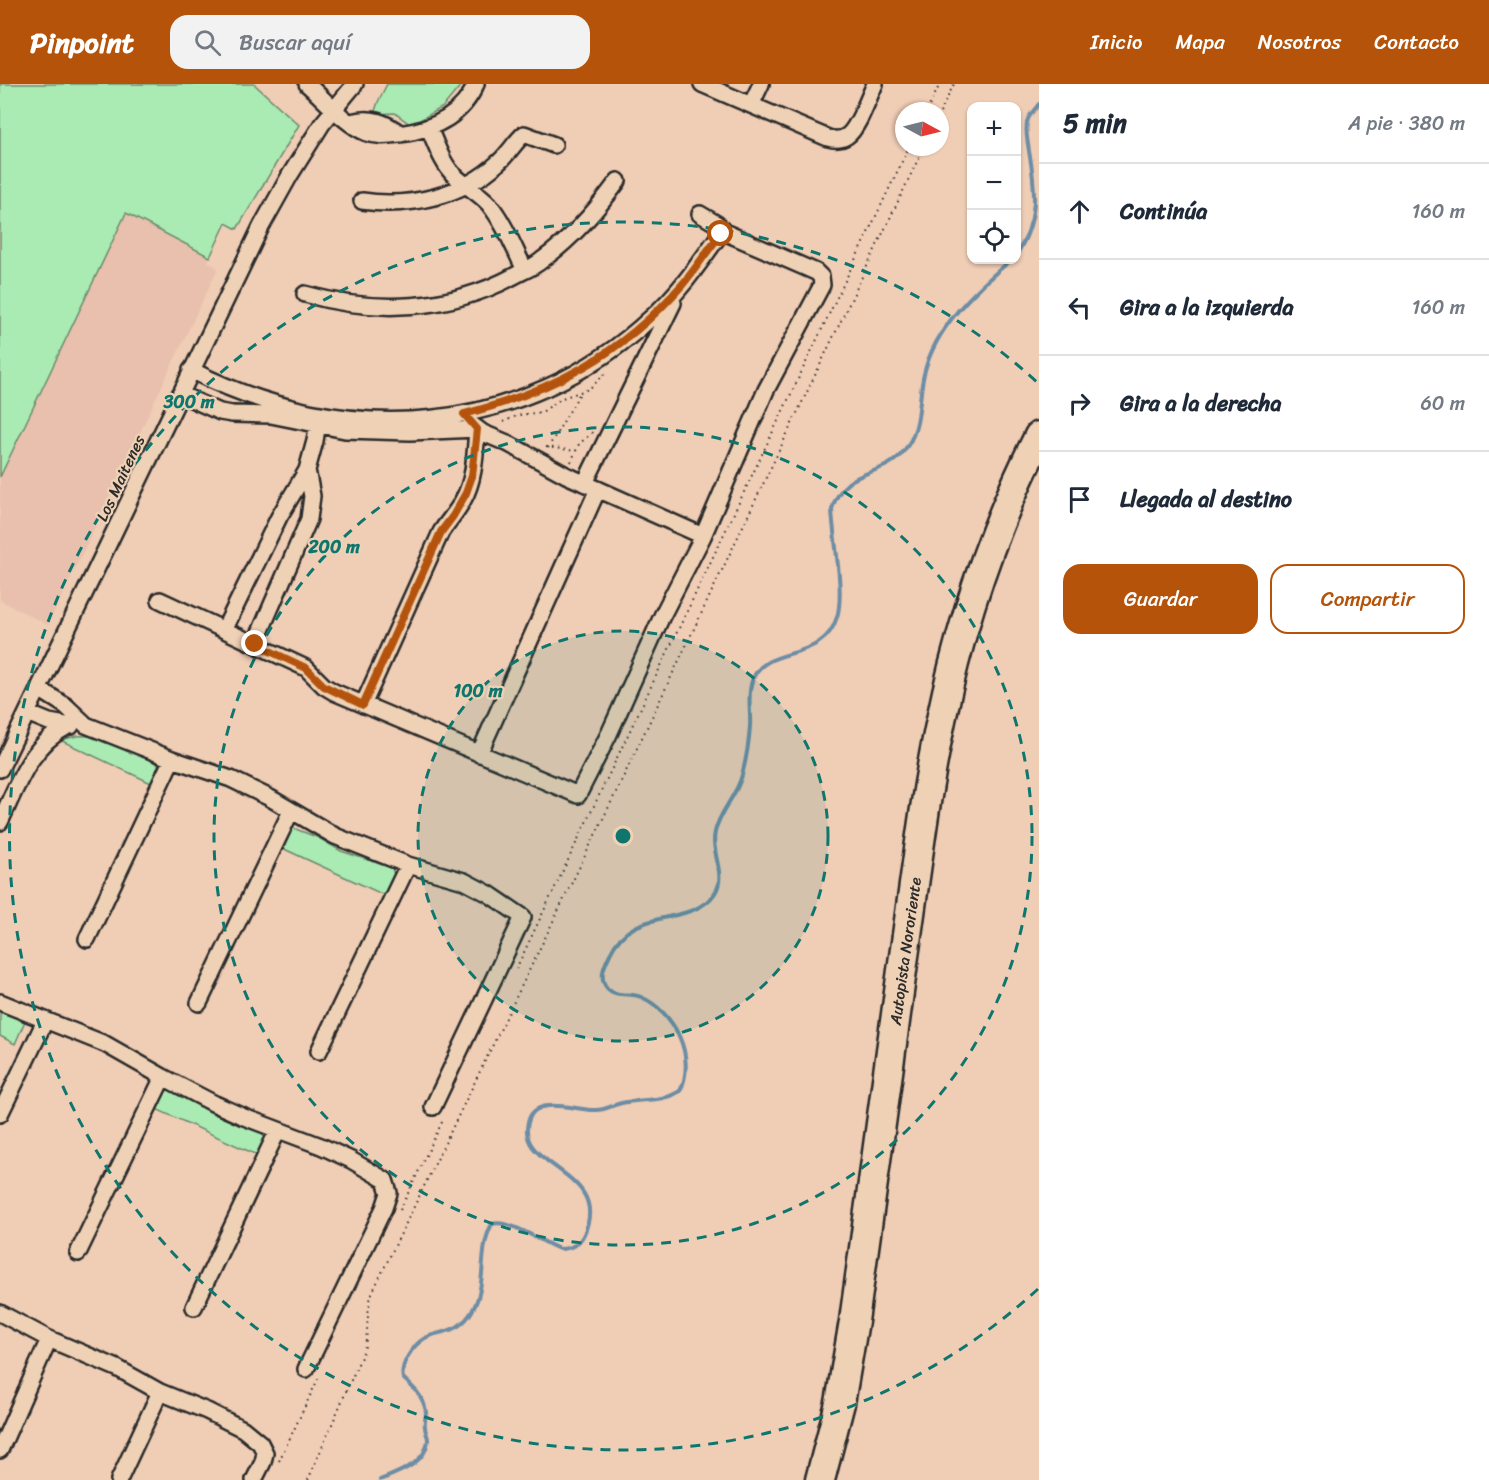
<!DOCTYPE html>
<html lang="es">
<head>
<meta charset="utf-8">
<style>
	body { margin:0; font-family:Sriracha,sans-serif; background:#f2f2f3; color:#1f2937 }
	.controls { position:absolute; right:18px; top:18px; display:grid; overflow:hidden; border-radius:12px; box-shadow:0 2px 4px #0004 }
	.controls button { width:54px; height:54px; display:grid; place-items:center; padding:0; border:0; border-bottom:2px solid #e0e1e3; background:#fff; color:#1f2937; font:30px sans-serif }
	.compass { position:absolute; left:895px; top:18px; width:54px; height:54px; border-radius:50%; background:#fff; box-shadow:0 2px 4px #0004; rotate:97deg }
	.stop { position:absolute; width:18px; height:18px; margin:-14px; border:4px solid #b45309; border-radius:50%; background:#fff }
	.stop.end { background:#b45309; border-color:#fff; box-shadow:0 2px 6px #0008 }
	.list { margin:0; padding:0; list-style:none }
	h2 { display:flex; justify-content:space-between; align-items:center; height:78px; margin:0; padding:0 24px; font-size:26px }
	h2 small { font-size:20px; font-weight:400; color:#747a83 }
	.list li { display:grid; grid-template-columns:39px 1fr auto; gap:18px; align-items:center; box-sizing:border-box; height:96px; padding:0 24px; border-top:2px solid #e0e1e3 }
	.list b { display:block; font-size:22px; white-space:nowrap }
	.list em { font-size:20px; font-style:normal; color:#747a83 }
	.actions { display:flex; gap:12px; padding:18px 24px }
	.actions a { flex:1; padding:14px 0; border:2px solid #b45309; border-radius:18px; text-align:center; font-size:21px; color:#b45309 }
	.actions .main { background:#b45309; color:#fff }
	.icon { flex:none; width:33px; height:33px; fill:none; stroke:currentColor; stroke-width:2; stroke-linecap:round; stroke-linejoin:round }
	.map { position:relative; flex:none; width:1039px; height:1396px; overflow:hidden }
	header { display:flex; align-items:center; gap:36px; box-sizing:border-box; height:84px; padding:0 30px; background:#b45309; color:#fff }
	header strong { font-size:28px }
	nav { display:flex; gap:33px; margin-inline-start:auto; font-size:21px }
	.search { width:420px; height:54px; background:#f2f2f3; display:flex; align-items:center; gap:15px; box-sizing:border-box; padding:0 21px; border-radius:18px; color:#747a83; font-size:22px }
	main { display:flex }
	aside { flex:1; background:#fff }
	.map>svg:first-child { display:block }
	.built { fill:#e8c0ad }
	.green { fill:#aaeab3; stroke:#6a8a6f; stroke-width:1.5 }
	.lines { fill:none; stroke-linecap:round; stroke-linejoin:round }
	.stream { stroke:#6c8da5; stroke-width:4 }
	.minor-casing { stroke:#2b2b2b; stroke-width:20 }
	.motorway-casing { stroke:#2b2b2b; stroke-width:33 }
	.path { stroke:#2b2b2b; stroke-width:2; stroke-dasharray:1.5 4.5; stroke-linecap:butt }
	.minor { stroke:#efd2b6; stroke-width:15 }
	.motorway { stroke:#efd2b6; stroke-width:28 }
	.route { stroke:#b45309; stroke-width:8 }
	.ring { fill:none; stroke:#0f766e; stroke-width:3; stroke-dasharray:10 8 }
	.labels { text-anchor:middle; stroke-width:4.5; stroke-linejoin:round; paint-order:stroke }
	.street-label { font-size:16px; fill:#2b2b2b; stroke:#efd2b6 }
	.centre { fill:#0f766e; stroke:#efd2b6; stroke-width:3 }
	.ring-label { font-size:18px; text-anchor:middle; font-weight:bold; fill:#0f766e; stroke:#efd2b6; stroke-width:4.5; stroke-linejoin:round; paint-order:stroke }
</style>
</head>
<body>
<header>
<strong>Pinpoint</strong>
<div class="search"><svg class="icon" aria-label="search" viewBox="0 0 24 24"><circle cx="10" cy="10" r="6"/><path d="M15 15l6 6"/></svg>Buscar aquí</div>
<nav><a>Inicio</a><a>Mapa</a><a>Nosotros</a><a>Contacto</a></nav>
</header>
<main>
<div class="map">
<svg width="1039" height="1396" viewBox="0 0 1039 1396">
	<rect width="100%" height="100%" fill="#f0cdb5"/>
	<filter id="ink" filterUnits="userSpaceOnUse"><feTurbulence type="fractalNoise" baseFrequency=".0167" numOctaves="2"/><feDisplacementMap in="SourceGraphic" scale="12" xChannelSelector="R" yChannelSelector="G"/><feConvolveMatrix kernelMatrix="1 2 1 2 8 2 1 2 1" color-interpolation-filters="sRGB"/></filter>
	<g filter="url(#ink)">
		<path class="built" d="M126 129 210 173 208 178 218 184 48 541 0 516V393Z"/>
		<path class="green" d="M0 0H254L299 41 237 145 226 139 210 173 126 129 0 393Z
			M387 0H462L443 23 411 41 395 29 374 30 378 18Z
			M77 652C103 650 132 668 156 679L158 680V686L151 699 60 656Z
			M293 744 319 754 341 767 392 784 394 791 384 811 282 764 288 748Z
			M0 928 25 937 15 960 0 952Z
			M169 1006 217 1030 261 1047 265 1054 257 1071 156 1025 164 1007Z"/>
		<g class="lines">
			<path class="stream" d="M1016 171C1039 137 1036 106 1029 67 1028 58 1024 45 1028 35 1030 30 1036 24 1039 20
				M380 1396C399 1388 426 1380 428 1356 428 1351 425 1348 425 1343 424 1338 426 1333 426 1328 424 1313 414 1304 403 1294 401 1286 404 1279 408 1272 427 1239 448 1258 468 1233 490 1205 476 1169 492 1140 510 1135 541 1158 559 1165 571 1165 579 1161 584 1150 613 1086 511 1084 529 1035 537 1011 579 1027 596 1026 604 1026 611 1022 618 1020 639 1014 662 1019 680 1007 697 973 674 927 641 913 630 908 616 914 607 904 598 894 605 880 610 870 633 820 690 845 715 809 727 791 710 768 715 748 719 727 737 712 742 691 746 676 749 658 750 642 751 627 747 611 752 597 764 559 823 581 837 533 845 507 833 454 832 425 847 377 885 399 908 361 922 339 918 314 924 290 935 243 975 206 1011 176"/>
			<defs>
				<path id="minor" d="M307 0C324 15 346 41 367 49 378 53 388 51 399 50 432 46 462 33 476 0
					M702 0 828 54C835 56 841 56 847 52 858 45 869 12 875 0
					M751 21 761 0
					M351 38C370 32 385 38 401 50
					M429 44C436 60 443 82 456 93 467 103 479 109 489 120 505 140 514 164 525 186
					M362 117C410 124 463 112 499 78 509 69 515 58 524 50L554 61
					M305 210C375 230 449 227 514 192 523 187 534 183 542 176 572 155 596 127 618 97
					M191 286C344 365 523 354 652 233 678 210 698 181 718 153L724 148
					M180 310 220 328 232 330 271 331 345 346 410 348 477 345
					M471 340 483 349 507 359 566 391 703 452
					M585 399 673 219
					M160 516 306 584 324 602 334 608 578 711 609 650 662 532 703 452 766 306 822 201 821 193 816 188 724 148 717 140 700 130
					M224 546 279 433 307 386 315 357 319 331
					M255 560 309 435 312 412 307 386
					M39 605 66 622 86 641 172 675 231 695 270 714 335 752 408 781 464 797 489 810 523 833 433 1023
					M363 621 441 448C448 437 457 428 463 416 475 395 475 369 477 345
					M27 629 49 638 71 642
					M479 670 598 405
					M0 685 261 143 290 91 322 40 355 0
					M0 738C17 702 30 661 68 642
					M87 855 172 675
					M0 918 105 960 163 993 215 1020 244 1033 321 1062 351 1076 385 1096 389 1109 384 1124 306 1285
					M199 919 291 727
					M319 967 408 781
					M0 1030 45 937
					M78 1169 163 993
					M194 1223 278 1046
					M0 1229 49 1255 117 1284 160 1308 207 1327 243 1345 260 1359 265 1369 263 1378 254 1396
					M0 1366 49 1255
					M119 1396 160 1308"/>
				<g id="motorway">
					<path id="s1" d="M820 1396 840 1319 854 1237C870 1117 887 998 903 879 915 798 924 716 941 636 961 538 994 441 1039 352"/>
				</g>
			</defs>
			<use href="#minor" class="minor-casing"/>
			<use href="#motorway" class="motorway-casing"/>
			<path class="path" d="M927 27 940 0
				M940 29 954 0
				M503 338 519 331 542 328 562 314 589 305 606 289
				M546 363 576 367
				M548 364 580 309
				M571 378 579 360 594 347
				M516 885 909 63
				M400 1126 444 1034
				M279 1377 319 1293
				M308 1396 364 1266C369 1247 366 1228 372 1209L619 702 924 63"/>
			<use href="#minor" class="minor"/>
			<use href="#motorway" class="motorway"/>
		</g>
	</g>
	<g class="lines" filter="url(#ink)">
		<path class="route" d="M255 560 306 584 324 602 363 621 441 448 453 432 466 409 472 392 477 345 464 330C553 307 621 271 682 201 696 185 707 166 721 150"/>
	</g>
	<circle cx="623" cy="752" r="205" fill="#0f766e" fill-opacity=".12"/>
	<g class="ring">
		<circle cx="623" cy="752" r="205"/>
		<circle cx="623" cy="752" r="409"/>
		<path d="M1038 1205A614 614 0 1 1 1038 299"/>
	</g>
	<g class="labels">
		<g class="street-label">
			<text transform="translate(120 394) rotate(-65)" y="6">Los Maitenes</text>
			<text dy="6" stroke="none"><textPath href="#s1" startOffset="536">Autopista Nororiente</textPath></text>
		</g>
	</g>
	<circle cx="623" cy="752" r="9" class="centre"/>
	<g class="ring-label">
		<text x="189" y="324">300 m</text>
		<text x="334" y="469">200 m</text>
		<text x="478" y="613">100 m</text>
	</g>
</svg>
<div class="controls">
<button>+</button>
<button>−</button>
<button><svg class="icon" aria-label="locate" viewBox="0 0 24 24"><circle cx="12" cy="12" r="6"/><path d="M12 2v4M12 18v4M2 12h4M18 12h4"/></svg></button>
</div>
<svg class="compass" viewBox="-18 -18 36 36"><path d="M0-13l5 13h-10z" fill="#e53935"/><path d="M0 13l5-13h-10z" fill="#747a83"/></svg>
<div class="stop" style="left:721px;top:150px"></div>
<div class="stop end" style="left:255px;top:560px"></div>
</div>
<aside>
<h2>5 min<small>A pie · 380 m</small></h2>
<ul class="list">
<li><svg class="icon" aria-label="ahead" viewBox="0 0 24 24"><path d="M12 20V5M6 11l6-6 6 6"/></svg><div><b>Continúa</b></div><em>160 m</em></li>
<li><svg class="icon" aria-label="left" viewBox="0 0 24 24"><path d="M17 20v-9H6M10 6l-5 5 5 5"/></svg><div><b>Gira a la izquierda</b></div><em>160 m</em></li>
<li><svg class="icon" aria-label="right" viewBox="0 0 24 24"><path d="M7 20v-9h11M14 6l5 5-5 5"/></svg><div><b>Gira a la derecha</b></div><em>60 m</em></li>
<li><svg class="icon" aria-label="arrive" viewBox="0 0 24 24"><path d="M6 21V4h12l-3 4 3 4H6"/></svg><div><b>Llegada al destino</b></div></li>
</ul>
<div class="actions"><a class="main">Guardar</a><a>Compartir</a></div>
</aside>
</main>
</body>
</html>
